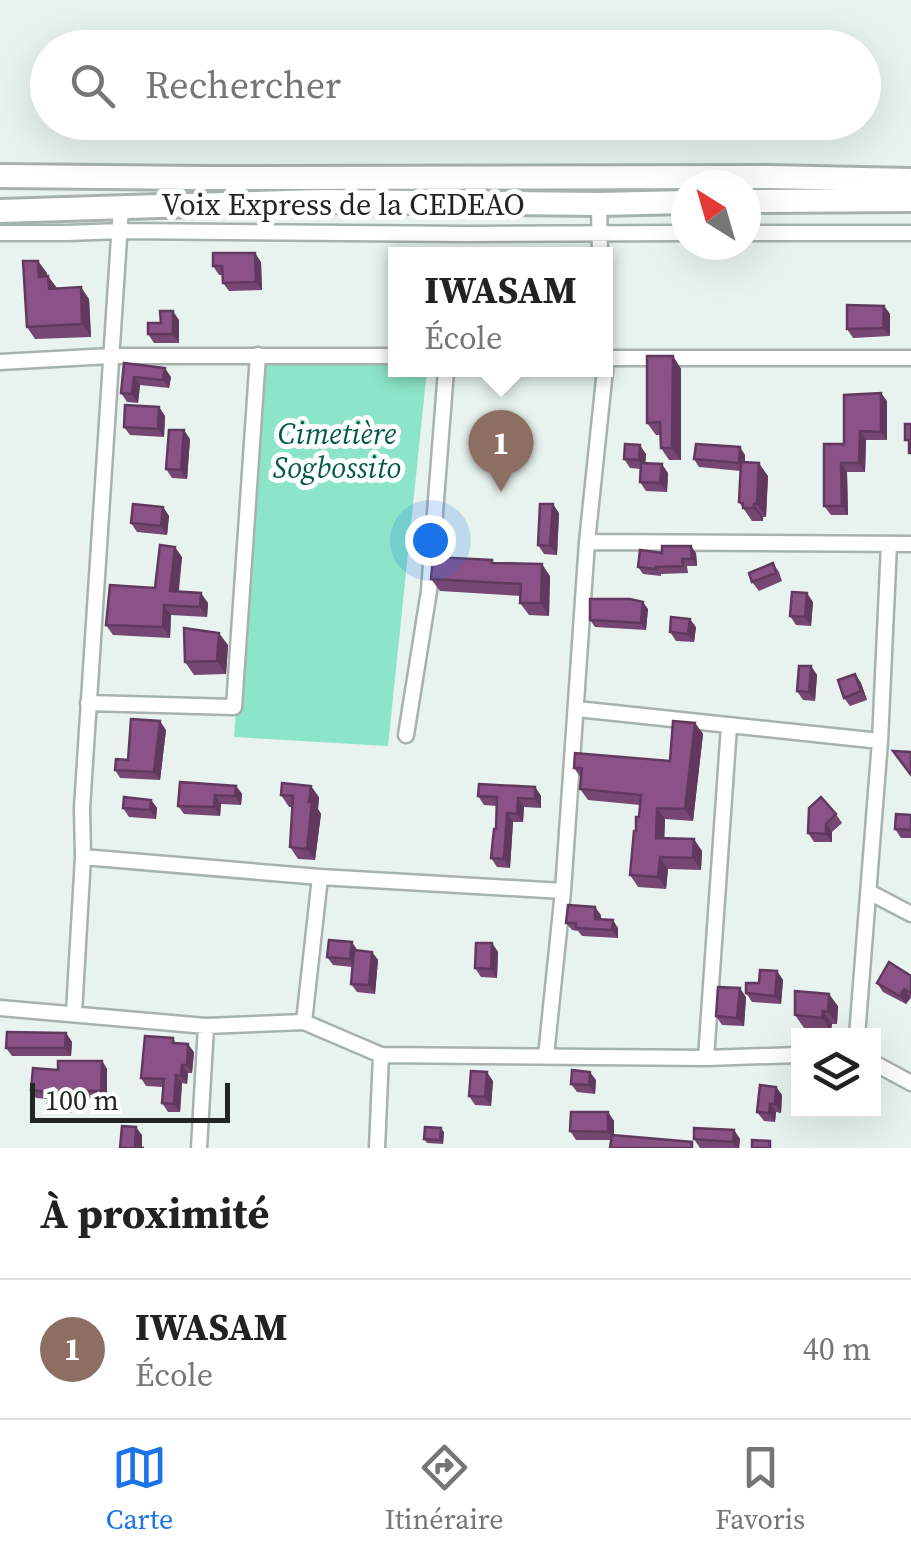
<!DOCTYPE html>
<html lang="fr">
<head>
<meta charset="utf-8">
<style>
	body { margin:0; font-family:"Source Serif 4",serif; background:#f2f2f2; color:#222 }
	.controls { position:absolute; right:30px; bottom:30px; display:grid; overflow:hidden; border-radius:0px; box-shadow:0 10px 40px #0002 }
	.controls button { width:90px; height:90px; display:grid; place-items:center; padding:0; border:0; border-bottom:2px solid #e0e0e0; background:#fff; color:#222; font:50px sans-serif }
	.compass { position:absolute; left:671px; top:170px; width:90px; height:90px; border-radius:50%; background:#fff; box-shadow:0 10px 40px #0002; rotate:323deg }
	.scale { position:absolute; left:30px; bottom:25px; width:200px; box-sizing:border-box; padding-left:10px; border:5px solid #212524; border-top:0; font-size:28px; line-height:35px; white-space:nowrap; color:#212524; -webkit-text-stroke:8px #fff; paint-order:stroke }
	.you { position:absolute; left:430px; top:540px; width:35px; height:35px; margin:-25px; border:8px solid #fff; border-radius:50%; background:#1a73e8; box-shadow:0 0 0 15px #1a73e833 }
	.badge { display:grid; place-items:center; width:65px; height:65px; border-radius:50%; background:#1a73e8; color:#fff; font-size:32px; font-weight:700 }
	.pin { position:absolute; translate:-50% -82px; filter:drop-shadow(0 2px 5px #0008) }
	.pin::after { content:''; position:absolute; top:52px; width:35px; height:30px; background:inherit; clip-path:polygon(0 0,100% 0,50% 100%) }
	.popup { position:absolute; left:388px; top:247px; width:225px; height:130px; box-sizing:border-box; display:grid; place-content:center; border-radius:0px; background:#fff; filter:drop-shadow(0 2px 8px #0005); font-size:32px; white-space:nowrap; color:#767676 }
	.popup b { font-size:38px; color:#222 }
	.popup::after { content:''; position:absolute; left:50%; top:100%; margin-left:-20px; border:20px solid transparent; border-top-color:#fff }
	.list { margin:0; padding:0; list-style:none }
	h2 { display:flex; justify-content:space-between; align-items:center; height:130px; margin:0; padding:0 40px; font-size:42px }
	h2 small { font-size:32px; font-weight:400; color:#767676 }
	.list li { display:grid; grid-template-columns:65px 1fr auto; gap:30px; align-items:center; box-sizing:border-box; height:140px; padding:0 40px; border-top:2px solid #e0e0e0 }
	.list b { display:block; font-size:38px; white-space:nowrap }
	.list p { margin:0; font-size:32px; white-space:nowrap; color:#767676 }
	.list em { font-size:32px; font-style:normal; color:#767676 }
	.icon { flex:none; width:55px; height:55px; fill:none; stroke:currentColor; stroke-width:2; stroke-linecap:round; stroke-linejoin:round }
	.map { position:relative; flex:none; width:911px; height:1148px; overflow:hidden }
	.search { position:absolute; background:#fff; box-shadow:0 10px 40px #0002; left:30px; right:30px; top:30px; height:110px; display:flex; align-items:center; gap:25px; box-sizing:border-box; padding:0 35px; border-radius:55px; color:#767676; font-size:38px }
	.sheet { height:270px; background:#fff }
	nav { display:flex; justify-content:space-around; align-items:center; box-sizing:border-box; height:140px; border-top:2px solid #e0e0e0; background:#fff; font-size:28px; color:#767676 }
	nav a { display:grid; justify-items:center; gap:5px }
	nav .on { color:#1a73e8 }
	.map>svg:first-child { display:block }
	.green { fill:#8ce5c8 }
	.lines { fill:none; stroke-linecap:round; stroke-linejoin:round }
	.street-casing { stroke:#a7b2ad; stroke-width:19 }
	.primary-casing { stroke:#a7b2ad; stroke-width:28 }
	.street { stroke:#fff; stroke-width:14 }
	.primary { stroke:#fff; stroke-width:22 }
	.wall { fill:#774773 }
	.shaded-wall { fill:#61395e }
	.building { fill:#8a5286; stroke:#61395e; stroke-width:2.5 }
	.labels { text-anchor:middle; stroke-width:10; stroke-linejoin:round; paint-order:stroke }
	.street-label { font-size:30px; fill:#212524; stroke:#fff }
	.park-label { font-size:30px; font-style:italic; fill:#015a46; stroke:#fff }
</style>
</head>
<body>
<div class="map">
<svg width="911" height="1148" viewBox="0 0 911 1148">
	<rect width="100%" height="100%" fill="#e8f3ef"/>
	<path class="green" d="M261 362 396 363V370H427L388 746 234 737Z"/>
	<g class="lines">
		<defs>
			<path id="street" d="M599 204 600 255
				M0 233H67L121 231 467 234 686 233
				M746 233H911
				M606 358H911
				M0 362 110 356H396
				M587 542 911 544
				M88 703 234 707 258 355
				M577 709 880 741
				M406 735 429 591 446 370
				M83 857 320 877 563 891
				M869 892 911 914
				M0 1008 206 1026 304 1022 381 1055 706 1058 798 1055
				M74 1013 83 857 82 808 121 207
				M304 1022 320 877
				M857 1036 880 741 889 544
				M546 1056 563 891 587 542 605 370
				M706 1058 729 726
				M874 1063 911 1083
				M199 1148 206 1026
				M377 1148 381 1055"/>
			<path id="primary" d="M0 176 206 178 768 177 911 180
				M746 201 911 200
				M0 211 322 201 599 204 686 202"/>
		</defs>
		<use href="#street" class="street-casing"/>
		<use href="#primary" class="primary-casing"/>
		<use href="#street" class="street"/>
		<use href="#primary" class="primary"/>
	</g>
	<path class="wall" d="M261 262 262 290 229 291 223 283V275H219L213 266Z
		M47 273V276L57 288 89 299 91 337 35 339 27 327Z
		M884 306 890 314V336L853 338 847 329Z
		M179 320V343H154L148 334 161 323Z
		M673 356 681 369V460H669L661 448 660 435H656L647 423Z
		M124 363 171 377 169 388 140 385 138 403 127 402 121 393Z
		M887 401V440H866L865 472H847L848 515H831L824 506 844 444Z
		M159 407 165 416 164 437 130 435 124 427Z
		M190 439 187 479 172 478 166 469Z
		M646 454 645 463 668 473 667 492 646 491 640 482 641 469 630 468 624 459Z
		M745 455V462L768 476 766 517H763V521H752L739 502 741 471 699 467 694 459Z
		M163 507 169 516 167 535 137 532 131 523Z
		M559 513 557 555 544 554 538 545Z
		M662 553H696L697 566H687L688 573 661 574V576L643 574 638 567Z
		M182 557 179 591 208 603 207 617 171 615 170 638 113 635 106 625 155 588Z
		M492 560 494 563 550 576 549 616 529 615 520 603 521 596 440 591 431 579Z
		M773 563 779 572 782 581 759 591 752 582Z
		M813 602 811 626 796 625 790 616Z
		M648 609 646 630 595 627 590 620Z
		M696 627 694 642 676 641 670 632Z
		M228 645 226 674 194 675 185 662Z
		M811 666 817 675 815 701 803 700 797 691Z
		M855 674 861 683 867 700 850 706 844 698Z
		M695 723 703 734 693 821 665 819 664 838 702 851 701 870 668 869 666 889 638 887 630 875 640 805 588 800 580 789 581 778 574 768 670 761Z
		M166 730 160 780 120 778 115 770Z
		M236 786 242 794 241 805 221 804 220 816 184 814 178 806Z
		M535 787 541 796V808L524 807 523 822H513L510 868 497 867 491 858 496 829 497 806 484 805 478 796Z
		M281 795 319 797 318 809 321 814 315 860 298 859 290 847 292 807H289Z
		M151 800 157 808 156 819 129 817 123 808Z
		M836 814 842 823 832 832V842H814L808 833Z
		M911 815V838H901L895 829Z
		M601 915V919L618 928V938L582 936 578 931 572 930 566 923Z
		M492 943 498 952 497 978 481 977 475 968Z
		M358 951 372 952 378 960 375 994 357 992 351 984 352 967 333 965 327 957Z
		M777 971 783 980 781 1004 752 1002 746 993Z
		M911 976V998L906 1004 883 992 877 983Z
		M746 997 744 1026 722 1025 716 1016Z
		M838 1006 837 1024H832L831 1030 804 1028 795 1015Z
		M66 1033 72 1042 71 1056H12L6 1048Z
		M173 1038 176 1043 194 1052 192 1073H188L187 1084 182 1083 180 1112H168L162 1103 163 1087 146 1086 141 1078Z
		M102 1061 107 1069V1099L73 1098 71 1113 54 1111 48 1103 49 1099 36 1098 31 1090 58 1070Z
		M596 1080 595 1094 577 1092 571 1084Z
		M493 1081 491 1106 475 1105 469 1096Z
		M776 1087 782 1095 781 1113 776 1112 775 1122 764 1121 757 1112Z
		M608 1112 614 1121 611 1140H576L570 1131Z
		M734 1130 740 1139 739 1148H700L694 1139Z
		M444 1132 443 1144 427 1143 424 1139Z"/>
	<path class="shaded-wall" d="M255 253 261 262 262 290 256 282Z
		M38 261 47 273V289L39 277Z
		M48 276 57 288 49 289Z
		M81 287 89 299 91 337 82 324Z
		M884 306 890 314V336L883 328Z
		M173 311 179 320V343L173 334Z
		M673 356 681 369V460L672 448Z
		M165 368 171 377 169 388 163 380Z
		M134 377 140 385 138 403 132 394Z
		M881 393 887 401V440L881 432Z
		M159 407 165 416 164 437 158 429Z
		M184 430 190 439 187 479 181 470Z
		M860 431 866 440 865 472 859 463Z
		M640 445 646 454 645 469 639 460Z
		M740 447 745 455 744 471 739 463Z
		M759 463 768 476 766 517 757 504Z
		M841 463 847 472 848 515 842 506Z
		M662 464 668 473 667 492 660 483Z
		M553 504 559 513 557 555 550 546Z
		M754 504 763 517V521L754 508Z
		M163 507 169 516 167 535 161 526Z
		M691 546 696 553 697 566 692 559Z
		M175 547 182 557 177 601 170 591Z
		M542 564 550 576 549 616 541 603Z
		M201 593 208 603 207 617 200 607Z
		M807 593 813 602 811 626 805 617Z
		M643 602 648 609 646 630 641 623Z
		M164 605 171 615 170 638 163 627Z
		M690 619 696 627 694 642 688 634Z
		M219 633 228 645 226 674 217 661Z
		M811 666 817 675 815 701 809 692Z
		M855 674 861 683 867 700 861 691Z
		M160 721 166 730 160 780 154 772Z
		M695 723 703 734 693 821 685 809Z
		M236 786 242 794 241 805 235 796Z
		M311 786 319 797 318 809 321 814 315 860 307 849Z
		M535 787 541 796V808L535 799Z
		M215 795 221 804 220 816 214 807Z
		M518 798 524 807 523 822 517 814Z
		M151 800 157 808 156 819 150 810Z
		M657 808 665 819 664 850 656 838Z
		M507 813 513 822 510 868 504 859Z
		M826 824 832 832V842L826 834Z
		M694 839 702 851 701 870 693 858Z
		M660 857 668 869 666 889 658 877Z
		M595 907 601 915 600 927 595 919Z
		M613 920 618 928V938L612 930Z
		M352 942 358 951 356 968 350 959Z
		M492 943 498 952 497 978 491 969Z
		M372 952 378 960 375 994 369 985Z
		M777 971 783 980 781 1004 775 996Z
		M740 988 746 997 744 1026 737 1018Z
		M904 989 910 997 906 1004 900 996Z
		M829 994 838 1006 837 1024 828 1012Z
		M823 1011 832 1024 831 1030 822 1018Z
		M66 1033 72 1042 71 1056 65 1048Z
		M188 1044 194 1052 192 1073 187 1065Z
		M102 1061 107 1069V1099L101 1091Z
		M182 1065 188 1073 187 1084 181 1076Z
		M487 1072 493 1081 491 1106 485 1097Z
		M590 1072 596 1080 595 1094 589 1085Z
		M176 1075 182 1083 180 1112 174 1104Z
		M776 1087 782 1095 781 1113 775 1104Z
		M67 1091 73 1098 71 1113 65 1105Z
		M770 1104 776 1112 775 1122 769 1113Z
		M608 1112 614 1121V1140L608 1132Z
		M136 1127 142 1135V1148H136Z
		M441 1128 444 1132 443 1144 440 1140Z
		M734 1130 740 1139 739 1148H737L733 1142Z"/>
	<path class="building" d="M213 253H255L256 282 223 283 222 266H213Z
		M23 261H38L39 277 48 276 49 289 81 287 82 324 27 327Z
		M847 305 884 306 883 328 847 329Z
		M160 311H173V334H148V323H161Z
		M647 356H673L672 448H661L660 422 647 423Z
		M124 363 165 368 163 380 134 377 132 394 121 393Z
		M881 393V432L860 431 859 463H841L842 506H824V444H844V395Z
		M125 405 159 407 158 429 124 427Z
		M905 424H911V453H909V440H905Z
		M169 430H184L181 470 166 469Z
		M625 444 640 445 639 460 624 459Z
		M696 444 740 447 739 463 694 459Z
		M741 462 759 463 757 504H754V508H743V503L739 502Z
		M641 463 662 464 660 483 640 482Z
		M133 504 163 507 161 526 131 523Z
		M540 504H553L550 546 538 545Z
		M160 545 175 547 170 591 201 593 200 607 164 605 163 627 106 625 110 585 155 588Z
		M662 546H691L692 559H682L683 566 656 567V569L638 567 640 550 662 553Z
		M433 557 492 560V563L542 564 541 603H520L521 584 431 579Z
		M773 563 776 573 752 582 749 573Z
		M792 592 807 593 805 617 790 616Z
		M590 599H630L643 602 641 623 590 620Z
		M671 617 690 619 688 634 670 632Z
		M184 628 219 633 217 661 185 662Z
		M799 666H811L809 692 797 691Z
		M855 674 861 691 844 698 838 680Z
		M131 719 160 721 154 772 115 770 116 759 128 760Z
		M673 721 695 723 685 809 657 808 656 838 694 839 693 858 660 857 658 877 630 875 634 831H636V817H639L641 795 580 789 582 768H574L575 753 670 761Z
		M893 751 911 752V775Z
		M180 782 236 786 235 796 215 795 214 807 178 806Z
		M282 783 311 786 309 802H312L307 849 290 847 293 796 281 795Z
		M479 784 535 787V799L518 798 517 814 507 813 504 859 491 858 494 829H496L497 797 478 796Z
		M124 797 151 800 150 810 123 808Z
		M821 797 836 814 826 824V834L808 833 809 808Z
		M896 814 911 815V830L895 829Z
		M568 905 595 907V919L613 920 612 930 576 928V923H566Z
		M329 940 352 942 350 959 327 957Z
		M476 943H492L491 969 475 968Z
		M354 950 372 952 369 985 351 984Z
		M889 962 911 976V993L904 989 900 996 877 983Z
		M760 970 777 971 775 996 746 993V983H759Z
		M718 987 740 988 737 1018 716 1016Z
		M795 991 829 994 828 1012 823 1011 822 1018 795 1015Z
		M7 1032 66 1033 65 1048H6Z
		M145 1036 173 1038V1043L188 1044 187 1065H182L181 1076 176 1075 174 1104 162 1103 164 1079 141 1078Z
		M58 1061H102L101 1091H67L65 1105 48 1103 49 1092 31 1090 33 1068 58 1070Z
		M572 1070 590 1072 589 1085 571 1084Z
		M471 1071 487 1072 485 1097 469 1096Z
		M760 1085 776 1087 775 1104H770L769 1113 757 1112Z
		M571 1112H608V1132L570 1131Z
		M122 1126 136 1127 135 1147 144 1148H120Z
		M425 1127 441 1128 440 1140 424 1139Z
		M694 1128 734 1130 733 1142 694 1139Z
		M612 1135 692 1142V1148H610Z
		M752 1140 770 1141V1148H752Z"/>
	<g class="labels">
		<g class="street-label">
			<text x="343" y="215">Voix Express de la CEDEAO</text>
		</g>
		<g class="park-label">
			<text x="337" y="444">Cimetière<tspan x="337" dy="34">Sogbossito</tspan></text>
		</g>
	</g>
</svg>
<div class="controls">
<button><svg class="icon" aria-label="layers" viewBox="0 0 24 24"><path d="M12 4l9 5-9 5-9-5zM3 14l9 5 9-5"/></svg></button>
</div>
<svg class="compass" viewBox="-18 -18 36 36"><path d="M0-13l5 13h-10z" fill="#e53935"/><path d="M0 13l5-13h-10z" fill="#767676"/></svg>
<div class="scale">100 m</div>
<div class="you"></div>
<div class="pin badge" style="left:501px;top:492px;background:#8d6e63">1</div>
<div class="popup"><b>IWASAM</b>École</div>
<div class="search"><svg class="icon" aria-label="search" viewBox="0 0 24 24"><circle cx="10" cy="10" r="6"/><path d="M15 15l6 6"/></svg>Rechercher</div>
</div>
<section class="sheet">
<h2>À proximité<small></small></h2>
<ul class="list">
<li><span class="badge" style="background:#8d6e63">1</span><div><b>IWASAM</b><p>École</p></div><em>40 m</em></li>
</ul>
</section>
<nav>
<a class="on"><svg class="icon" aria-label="map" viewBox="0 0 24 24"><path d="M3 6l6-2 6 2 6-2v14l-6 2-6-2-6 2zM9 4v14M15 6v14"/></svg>Carte</a>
<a><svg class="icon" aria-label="directions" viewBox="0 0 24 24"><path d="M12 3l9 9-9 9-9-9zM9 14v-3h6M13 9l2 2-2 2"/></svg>Itinéraire</a>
<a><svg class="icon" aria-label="saved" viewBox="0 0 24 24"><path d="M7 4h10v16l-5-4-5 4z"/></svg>Favoris</a>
</nav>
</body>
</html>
